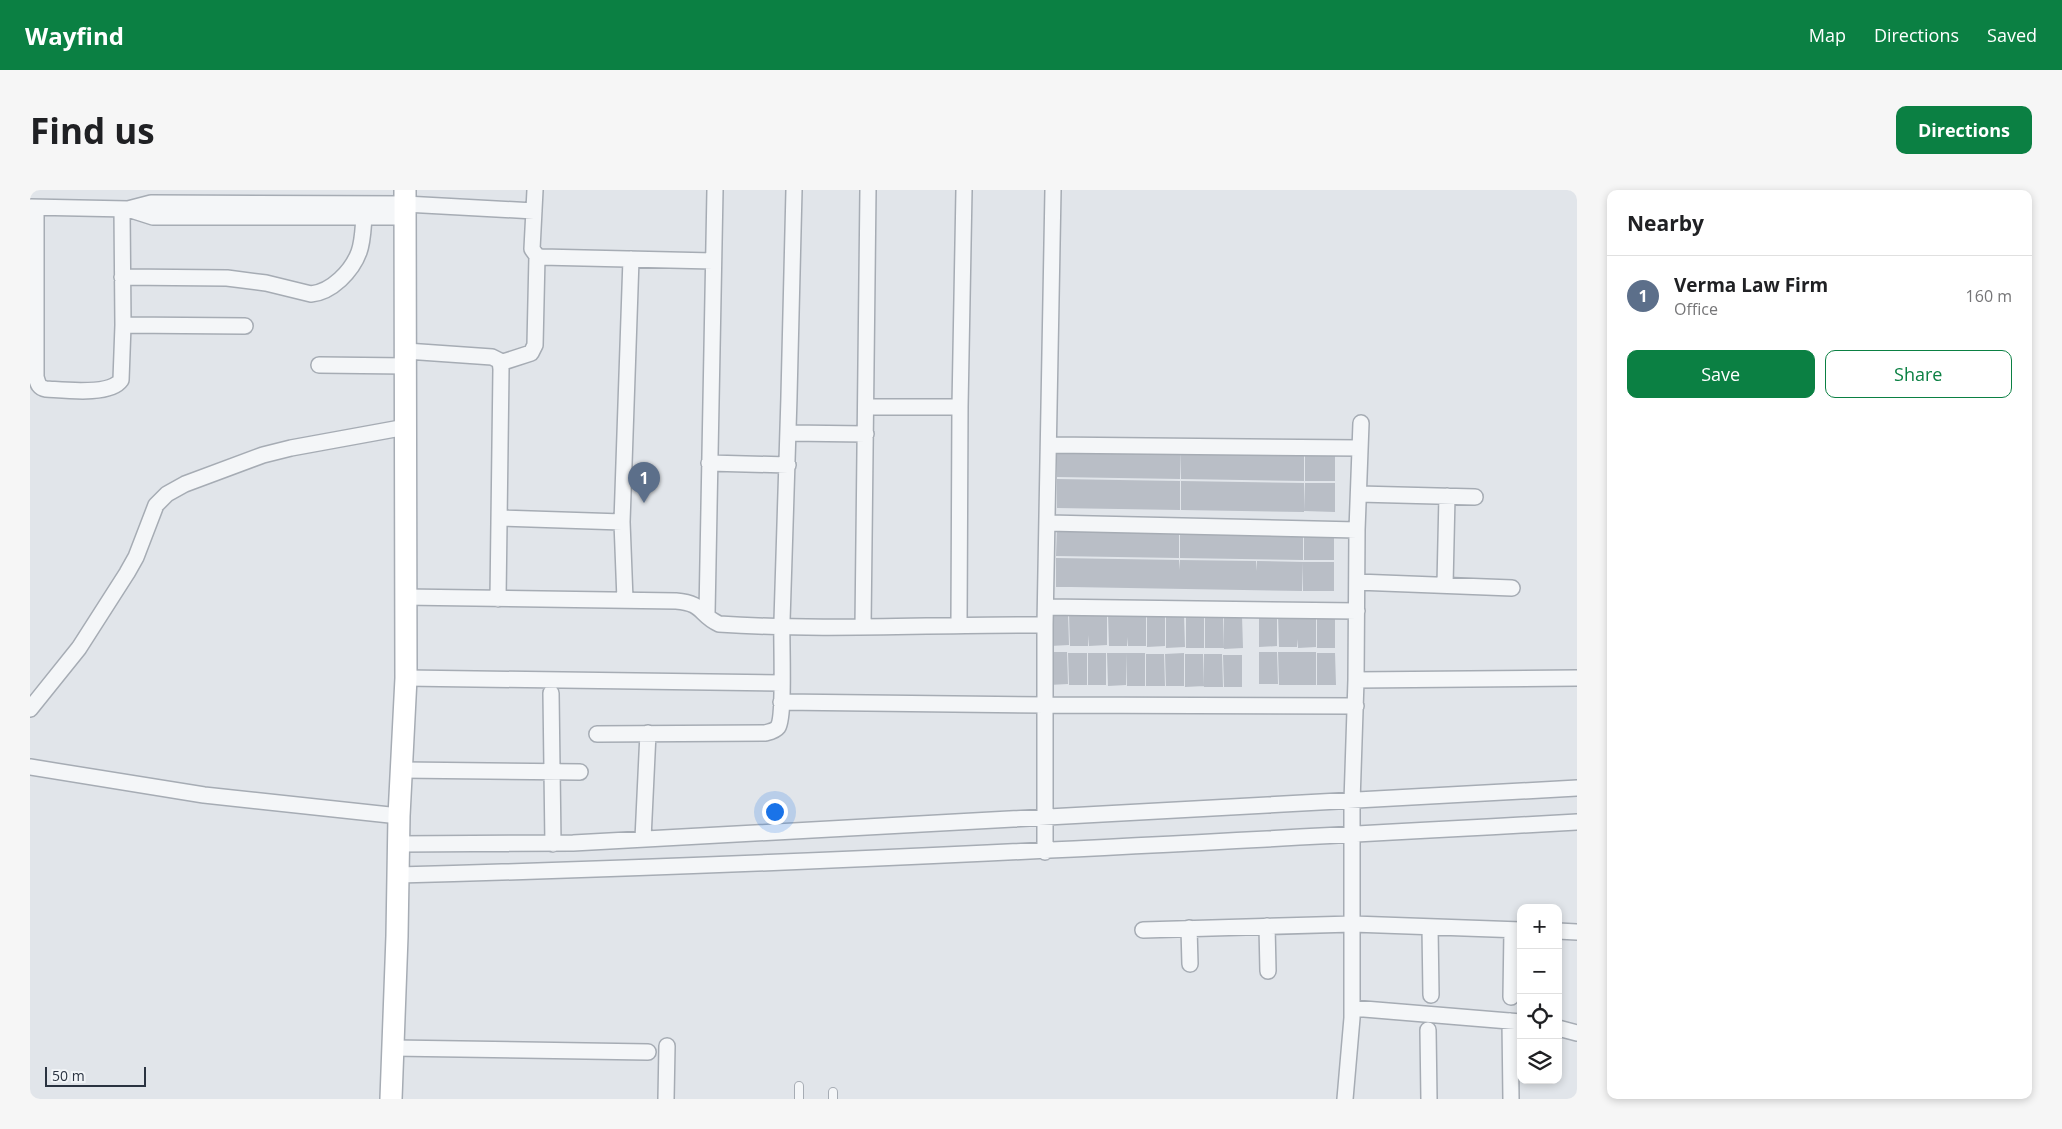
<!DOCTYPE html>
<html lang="en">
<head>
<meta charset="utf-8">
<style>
	body { margin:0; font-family:"Open Sans",sans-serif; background:#f6f6f6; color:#202124 }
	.controls { position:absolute; right:15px; bottom:15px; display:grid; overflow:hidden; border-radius:10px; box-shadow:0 2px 8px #0003 }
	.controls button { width:45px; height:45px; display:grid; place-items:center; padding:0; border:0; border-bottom:1px solid #e0e0e0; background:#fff; color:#202124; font:25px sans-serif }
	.scale { position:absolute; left:15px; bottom:12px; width:101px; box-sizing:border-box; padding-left:5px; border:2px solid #2a3341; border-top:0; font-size:14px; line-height:18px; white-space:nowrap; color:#2a3341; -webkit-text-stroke:4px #f1f4f7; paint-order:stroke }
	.you { position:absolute; left:744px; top:621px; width:18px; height:18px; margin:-12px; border:4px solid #fff; border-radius:50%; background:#1a73e8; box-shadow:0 0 0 8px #1a73e833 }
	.badge { display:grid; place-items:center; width:32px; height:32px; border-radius:50%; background:#0b8043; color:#fff; font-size:16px; font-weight:700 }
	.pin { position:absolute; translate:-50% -41px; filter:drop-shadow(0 1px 2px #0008) }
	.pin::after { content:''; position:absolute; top:26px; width:18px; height:15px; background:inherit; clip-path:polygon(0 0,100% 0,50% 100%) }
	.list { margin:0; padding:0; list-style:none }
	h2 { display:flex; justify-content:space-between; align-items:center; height:65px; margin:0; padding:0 20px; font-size:21px }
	h2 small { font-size:16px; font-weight:400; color:#757577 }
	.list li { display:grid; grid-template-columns:32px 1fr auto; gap:15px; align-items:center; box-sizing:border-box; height:80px; padding:0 20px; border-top:1px solid #e0e0e0 }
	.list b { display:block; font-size:19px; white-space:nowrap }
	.list p { margin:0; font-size:16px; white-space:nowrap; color:#757577 }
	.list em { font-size:16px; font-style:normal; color:#757577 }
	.actions { display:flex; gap:10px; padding:15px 20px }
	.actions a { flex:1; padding:11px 0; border:1px solid #0b8043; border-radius:10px; text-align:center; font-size:18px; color:#0b8043 }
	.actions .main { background:#0b8043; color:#fff }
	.icon { flex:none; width:28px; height:28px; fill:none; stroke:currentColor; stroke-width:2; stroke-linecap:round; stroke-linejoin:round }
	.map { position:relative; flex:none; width:1547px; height:909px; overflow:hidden; border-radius:10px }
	header { display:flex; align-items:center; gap:30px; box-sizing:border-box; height:70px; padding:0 25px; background:#0b8043; color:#fff }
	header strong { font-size:24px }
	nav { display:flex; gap:28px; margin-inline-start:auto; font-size:18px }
	.intro { display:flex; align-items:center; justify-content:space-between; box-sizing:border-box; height:120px; padding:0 30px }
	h1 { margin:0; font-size:35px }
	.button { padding:12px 22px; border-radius:10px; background:#0b8043; color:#fff; font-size:18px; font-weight:700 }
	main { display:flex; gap:30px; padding:0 30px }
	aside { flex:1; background:#fff; border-radius:10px; box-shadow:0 2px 8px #0003 }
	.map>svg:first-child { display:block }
	.building { fill:#b9bec6 }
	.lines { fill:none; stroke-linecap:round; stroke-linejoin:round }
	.lane-casing { stroke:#a6acb4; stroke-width:10 }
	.street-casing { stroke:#a6acb4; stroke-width:18 }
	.secondary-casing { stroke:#a6acb4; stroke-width:24 }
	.lane { stroke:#f4f6f8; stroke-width:8 }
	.street { stroke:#f4f6f8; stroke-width:15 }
	.secondary { stroke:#fff; stroke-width:21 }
</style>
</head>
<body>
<header>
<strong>Wayfind</strong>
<nav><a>Map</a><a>Directions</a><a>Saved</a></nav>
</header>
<div class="intro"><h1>Find us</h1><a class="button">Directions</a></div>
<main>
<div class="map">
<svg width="1547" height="909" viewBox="0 0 1547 909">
	<rect width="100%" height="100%" fill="#e1e5ea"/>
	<path class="building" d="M1027 259 1151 260 1150 289 1027 287Z
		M1151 260 1274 262V291L1151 289Z
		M1275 262H1305V291H1275Z
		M1027 289 1150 291V320L1027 318Z
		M1151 291 1274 293V322L1151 320Z
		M1275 293H1305V322L1274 321Z
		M1027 337 1149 339V368L1026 366Z
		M1150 339 1273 341V370L1150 368Z
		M1274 341H1304V370H1274Z
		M1026 368 1149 370V380L1150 370 1226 371V381L1227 371 1273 372 1272 401 1041 397V388V397H1026Z
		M1273 372H1304V401H1273Z
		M1020 423H1038L1039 455 1020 456Z
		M1077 423V455L1059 456 1058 445V456H1040L1039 424Z
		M1078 424H1116V456H1098V447L1097 456H1079Z
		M1117 424H1135V456L1117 457Z
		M1229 424H1247V456L1229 457Z
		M1136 425H1154L1155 457 1136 458Z
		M1174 425V458H1156V426Z
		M1248 425H1286V457L1268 458V449L1267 457H1249Z
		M1305 425V458H1287V426Z
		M1175 426H1193L1194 458H1175Z
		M1194 426H1212L1213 458 1194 459Z
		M1019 462H1037L1038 494 1019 495Z
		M1229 462H1247L1248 494H1229Z
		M1248 462H1286V495H1249Z
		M1038 463H1057V495H1039Z
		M1058 463H1076V495H1058Z
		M1077 463H1096V495L1078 496Z
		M1096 463H1115V496H1097Z
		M1154 463V496H1136L1135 464Z
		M1287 463H1305L1306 495H1287Z
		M1116 464H1134L1135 496H1116Z
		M1155 464H1173L1174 496 1155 497Z
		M1174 464H1192L1193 497H1174Z
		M1193 465H1212V497H1194Z"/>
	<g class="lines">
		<defs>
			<path id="lane" d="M769 896V909
				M803 902V909"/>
			<path id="street" d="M505 0 502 59 507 66 511 67 683 71
				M0 17 98 19 121 13 375 14 504 21
				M6 18V187C8 194 9 198 16 199 34 200 80 206 91 190L93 135 92 19
				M98 19 123 27H375
				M92 87 197 88 236 93 281 104C302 102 322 81 329 62 333 51 333 38 334 27
				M93 135 215 136
				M376 161 462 167 470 171 471 179 468 409
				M470 173 501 163 505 155 507 66
				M289 175 376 176
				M836 217H930
				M759 243 836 244
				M1019 255 1329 258
				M679 273 758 275
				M1329 304 1445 307
				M469 328 592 332
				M1018 333 1327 340
				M1327 392 1482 398
				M1415 395 1417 306
				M374 407 646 411C674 413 669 425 689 434 798 441 907 434 1015 435
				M595 410 592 332 601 69
				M1016 417 1327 421
				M677 424 685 0
				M929 434 930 217 934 0
				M833 437 838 0
				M376 488 752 493
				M1326 490 1547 488
				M521 503 523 654
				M751 512 1015 515 1326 516
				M0 519 49 458 97 383 106 367 126 315 137 304 155 294 233 265 261 258 376 237
				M567 544 735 543C739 542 745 541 748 537 755 526 751 449 752 431 757 287 761 144 764 0
				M0 577 174 605 369 626
				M372 580 550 582
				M613 649 618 543
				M369 654 543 653 1547 598
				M1015 662V435L1023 0
				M368 685C761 675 1154 654 1547 632
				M1237 736 1238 781
				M1400 737 1401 805
				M1159 738 1160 774
				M1113 740 1323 734 1491 740
				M1528 741 1547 742
				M1481 807 1482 740
				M1322 818 1491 832
				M1480 831 1481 909
				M1528 838 1547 843
				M1398 840 1399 909
				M363 858 618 862
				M636 909 637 856
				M1315 909 1322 828V612L1326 490 1327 340 1331 233"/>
			<path id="secondary" d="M361 909 367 746 369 626 376 488 375 0"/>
		</defs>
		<use href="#lane" class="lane-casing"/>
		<use href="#street" class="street-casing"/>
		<use href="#secondary" class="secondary-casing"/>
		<use href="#lane" class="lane"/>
		<use href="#street" class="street"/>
		<use href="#secondary" class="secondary"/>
	</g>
</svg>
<div class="controls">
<button>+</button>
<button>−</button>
<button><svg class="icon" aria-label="locate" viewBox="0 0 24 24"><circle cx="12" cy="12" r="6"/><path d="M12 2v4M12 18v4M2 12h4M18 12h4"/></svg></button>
<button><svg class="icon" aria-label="layers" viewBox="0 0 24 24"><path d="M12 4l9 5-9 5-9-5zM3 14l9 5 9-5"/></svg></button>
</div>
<div class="scale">50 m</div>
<div class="you"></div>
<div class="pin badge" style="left:614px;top:313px;background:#5c6f8a">1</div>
</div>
<aside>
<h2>Nearby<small></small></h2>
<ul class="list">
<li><span class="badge" style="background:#5c6f8a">1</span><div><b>Verma Law Firm</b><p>Office</p></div><em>160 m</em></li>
</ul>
<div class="actions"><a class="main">Save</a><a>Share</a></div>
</aside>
</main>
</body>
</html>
